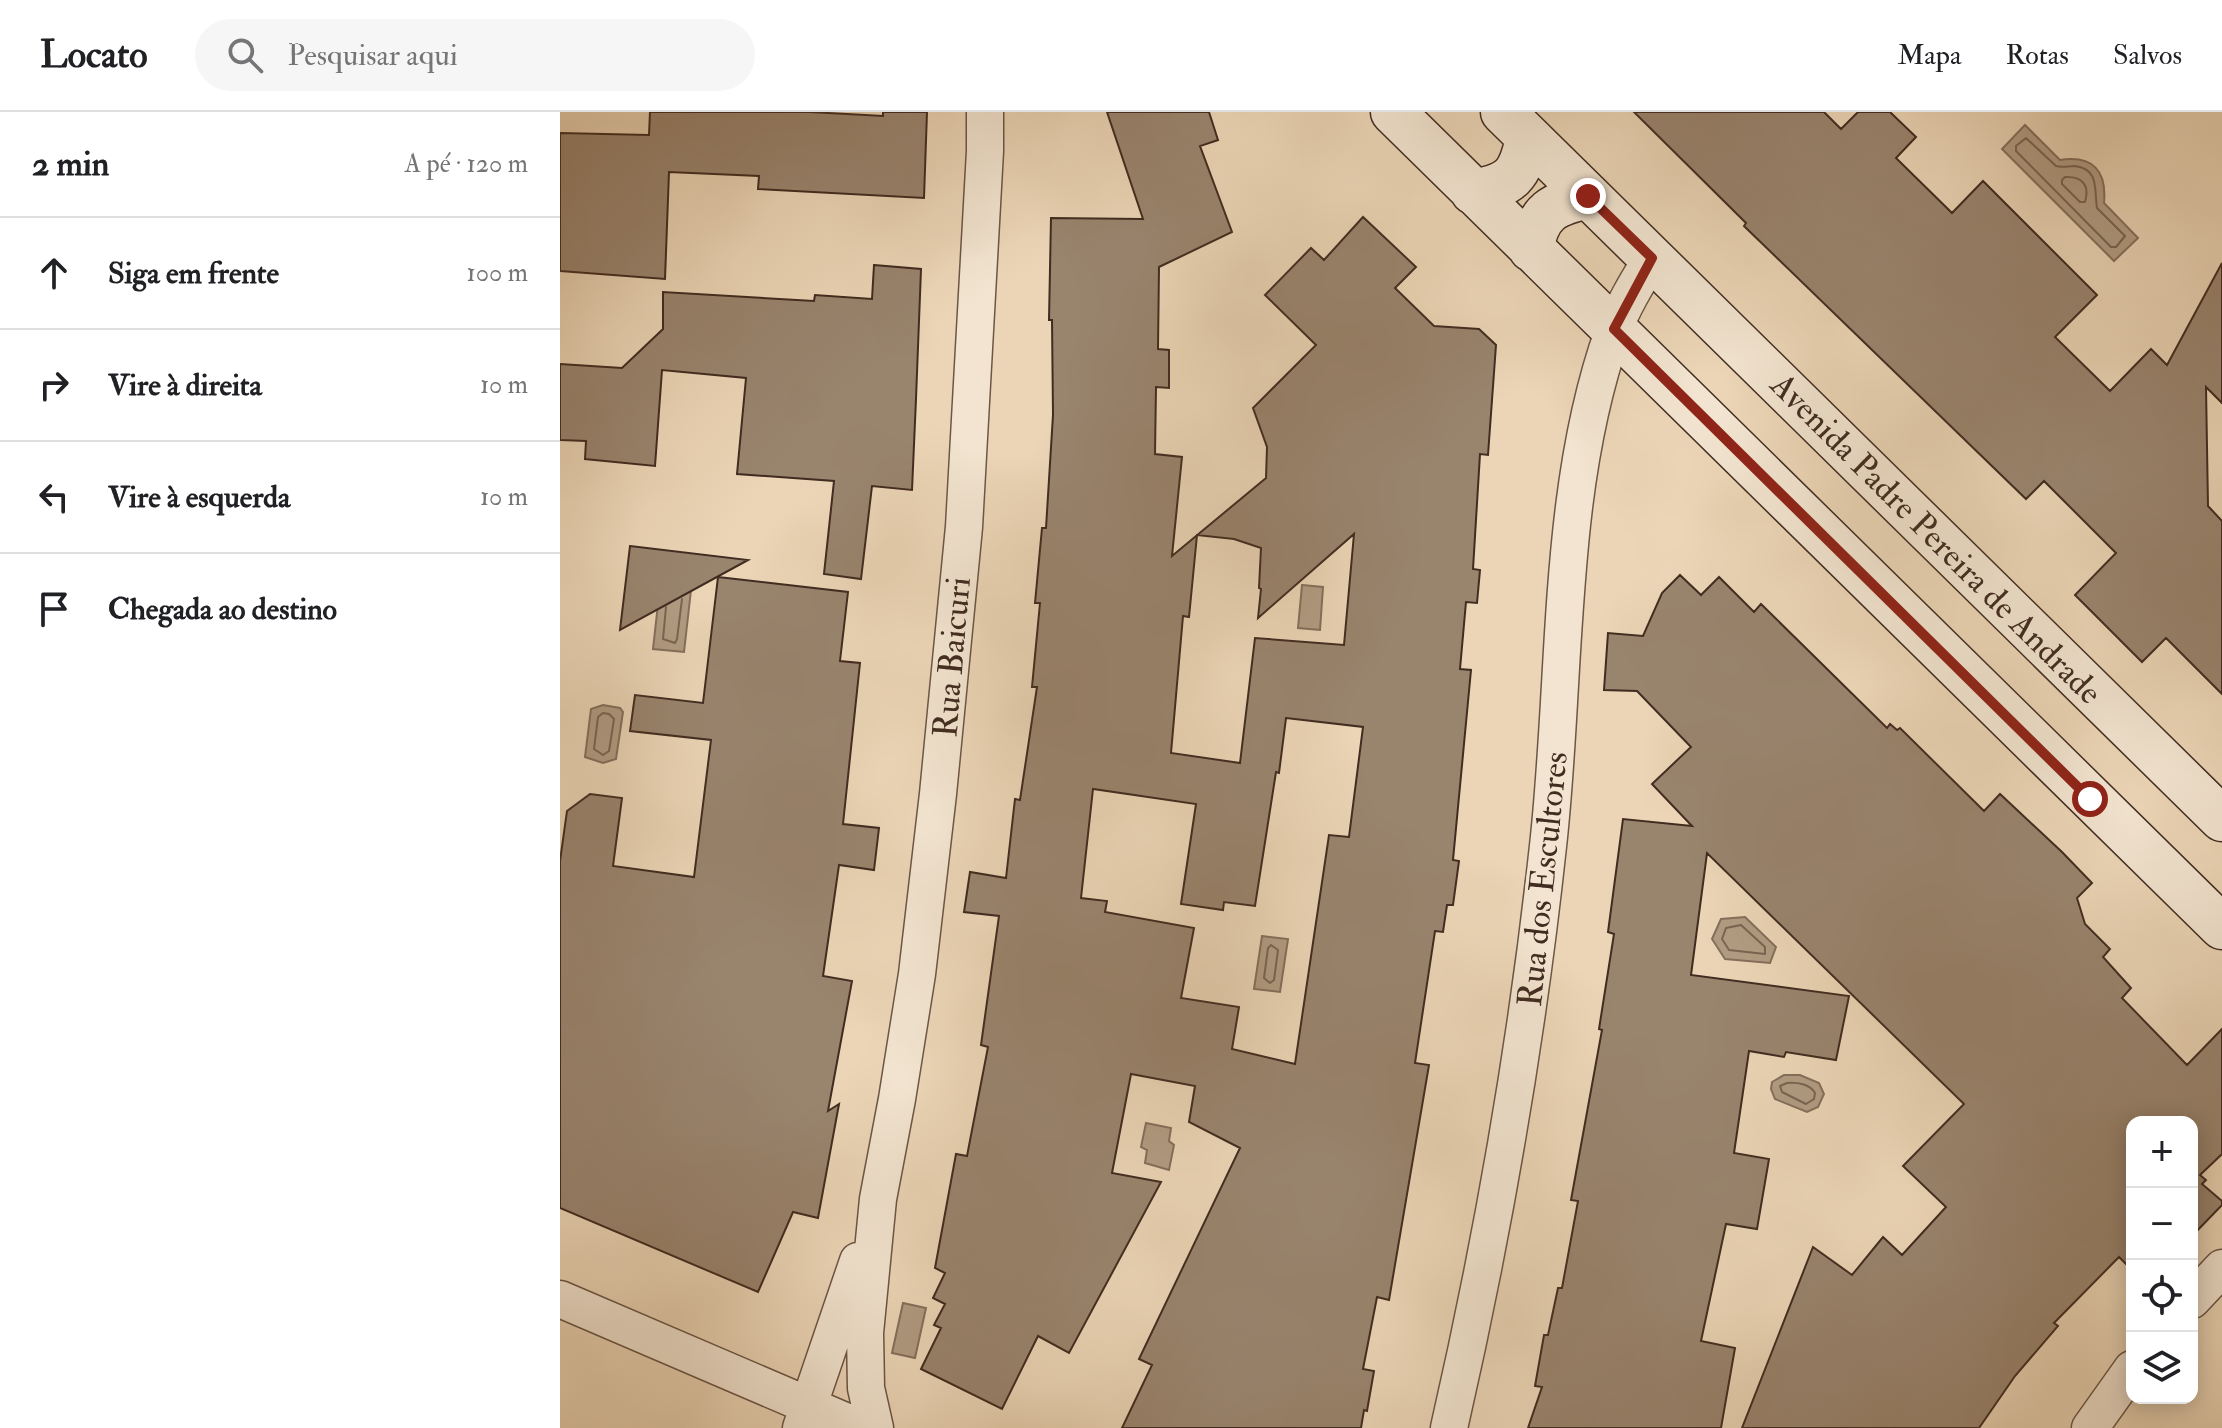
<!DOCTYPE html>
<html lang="pt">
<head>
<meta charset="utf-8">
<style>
	body { margin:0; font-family:"IM FELL Double Pica",serif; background:#f6f6f6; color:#202124 }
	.controls { position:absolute; right:24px; bottom:24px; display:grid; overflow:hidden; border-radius:16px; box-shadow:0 4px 20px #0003 }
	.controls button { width:72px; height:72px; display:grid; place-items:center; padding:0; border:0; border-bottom:2px solid #e0e0e0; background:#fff; color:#202124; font:40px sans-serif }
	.stop { position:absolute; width:24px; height:24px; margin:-18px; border:6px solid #8f2418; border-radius:50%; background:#fff }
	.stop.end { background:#8f2418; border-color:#fff; box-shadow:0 2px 8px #0008 }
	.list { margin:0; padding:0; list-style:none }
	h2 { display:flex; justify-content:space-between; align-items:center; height:104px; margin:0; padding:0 32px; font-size:34px }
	h2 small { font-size:26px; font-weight:400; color:#757577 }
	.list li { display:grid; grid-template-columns:52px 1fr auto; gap:24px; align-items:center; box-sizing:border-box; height:112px; padding:0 32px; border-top:2px solid #e0e0e0 }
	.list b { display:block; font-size:30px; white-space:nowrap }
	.list em { font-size:26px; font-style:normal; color:#757577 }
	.icon { flex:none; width:44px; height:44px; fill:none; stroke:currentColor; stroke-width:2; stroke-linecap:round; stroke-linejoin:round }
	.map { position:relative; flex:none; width:1662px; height:1316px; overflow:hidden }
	header { display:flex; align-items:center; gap:48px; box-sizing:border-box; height:112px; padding:0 40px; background:#fff; border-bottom:2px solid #e0e0e0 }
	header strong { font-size:38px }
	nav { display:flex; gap:44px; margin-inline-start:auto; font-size:28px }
	.search { width:560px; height:72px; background:#f6f6f6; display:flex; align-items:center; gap:20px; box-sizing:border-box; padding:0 28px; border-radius:44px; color:#757577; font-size:30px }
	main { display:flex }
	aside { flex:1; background:#fff }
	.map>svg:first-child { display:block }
	.water { fill:#b19c83; stroke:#846f5c; stroke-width:2 }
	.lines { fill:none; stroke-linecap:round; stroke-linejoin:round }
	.shore { stroke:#796452; stroke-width:2 }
	.building { fill:#99846e; stroke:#412c21; stroke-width:2; fill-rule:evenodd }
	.street-casing { stroke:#6c5646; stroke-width:39 }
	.secondary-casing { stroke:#412c21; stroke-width:47 }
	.street { stroke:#f2e4d0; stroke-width:36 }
	.secondary { stroke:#f2e4d0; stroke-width:44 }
	.route { stroke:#8f2418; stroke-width:10 }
	.labels { text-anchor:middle; stroke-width:6; stroke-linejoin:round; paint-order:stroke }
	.street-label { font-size:34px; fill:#412c21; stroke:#f2e4d0 }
</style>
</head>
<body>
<header>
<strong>Locato</strong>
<div class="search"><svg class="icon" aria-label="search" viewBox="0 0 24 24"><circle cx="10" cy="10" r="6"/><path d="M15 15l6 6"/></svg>Pesquisar aqui</div>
<nav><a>Mapa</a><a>Rotas</a><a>Salvos</a></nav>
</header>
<main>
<aside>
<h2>2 min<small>A pé · 120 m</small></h2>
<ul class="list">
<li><svg class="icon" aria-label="ahead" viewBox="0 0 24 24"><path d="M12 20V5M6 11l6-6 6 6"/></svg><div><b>Siga em frente</b></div><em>100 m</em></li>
<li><svg class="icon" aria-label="right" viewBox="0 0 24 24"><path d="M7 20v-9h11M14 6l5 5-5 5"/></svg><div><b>Vire à direita</b></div><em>10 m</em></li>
<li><svg class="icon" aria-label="left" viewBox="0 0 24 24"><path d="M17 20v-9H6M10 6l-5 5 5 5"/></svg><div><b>Vire à esquerda</b></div><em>10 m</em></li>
<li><svg class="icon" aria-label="arrive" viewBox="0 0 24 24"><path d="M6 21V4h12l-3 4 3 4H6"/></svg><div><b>Chegada ao destino</b></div></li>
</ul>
</aside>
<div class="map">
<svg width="1662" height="1316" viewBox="0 0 1662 1316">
	<rect width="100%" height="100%" fill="#ebd5b6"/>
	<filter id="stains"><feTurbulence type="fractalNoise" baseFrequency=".0025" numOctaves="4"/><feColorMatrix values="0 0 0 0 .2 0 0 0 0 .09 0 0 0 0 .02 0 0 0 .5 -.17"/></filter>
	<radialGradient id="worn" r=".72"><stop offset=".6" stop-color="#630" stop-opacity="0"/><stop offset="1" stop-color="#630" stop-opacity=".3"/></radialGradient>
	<path class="water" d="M1465 13 1500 48C1533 43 1547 59 1544 91L1578 126 1554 149 1442 37Z
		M742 473 763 475 760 518 738 516Z
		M100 474 131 478 124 540 93 537Z
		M43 593 60 596 63 600 56 647 43 651 25 645 31 597Z
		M1185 805 1216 835 1210 851 1165 847 1152 827 1161 807Z
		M702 824 728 827 720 880 694 877Z
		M1224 963H1240L1259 971 1264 982 1258 995 1247 1000 1215 987 1211 977 1212 970Z
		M586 1011 611 1016 609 1029 614 1033 609 1058 585 1051 587 1038 581 1035Z
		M343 1191 366 1196 355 1246 332 1241Z"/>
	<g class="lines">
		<path class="shore" d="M1466 26 1496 54C1503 56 1508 54 1515 54 1540 57 1534 79 1537 96L1565 124 1556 135H1551L1456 39V34Z
			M1505 65C1522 64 1530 73 1525 90H1520L1502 72V68Z
			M106 495 103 527 115 531 117 527 122 487
			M43 601 49 602 54 607 49 639 43 643 34 637 38 605Z
			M1181 813 1205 835V842L1169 838 1162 827 1166 816Z
			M711 833 718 838 714 868 710 871 704 866 708 836Z
			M1227 971C1237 970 1250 972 1255 981L1254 987 1246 992 1222 980 1220 974Z"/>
	</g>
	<path class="building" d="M90 0H250L323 4V0H367L364 86 198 77 199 64 109 60 105 167 0 159V21L89 23Z
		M547 0H649L658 28 640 34 672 120 599 155 598 237 609 238V276L596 275 595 342 622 345 612 444 706 366 707 335 693 296 756 233 705 183 751 136 764 148 803 105 856 155 835 176 874 214 919 217 936 233 928 343 920 342 913 457 920 458 917 491 906 490 900 557 911 558 893 748 899 749 893 793H887L883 820 875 819 855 951 869 953 829 1188 817 1185 803 1257 814 1259 807 1299 804 1298 801 1316H562L592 1253 579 1247 680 1036 629 1010 635 974 571 962 552 1061 601 1070 509 1241 478 1224 442 1297 361 1257 381 1216 374 1213 385 1192 373 1186 385 1161 375 1156 396 1042 407 1044 428 935 421 933 439 804 404 800 410 760 446 766 455 687 460 688 477 575H472L480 491H475L482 416H486L493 303 492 208H489L491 106 583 107ZM794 422 784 533 695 526 680 651 611 641 623 504 629 505 637 423 674 427 701 436 699 476 701 477 698 506ZM726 606 803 615 789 725 769 723 735 952 672 937 679 895 621 886 634 816 545 800 547 789 521 786 533 677 636 692 621 792 663 798 664 790 695 794 716 660 719 661Z
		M1074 0H1264L1281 17 1298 0H1330L1356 25 1336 46 1392 101 1423 69 1537 183 1495 225 1550 279 1591 237 1607 253 1662 151V291L1646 275 1648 394 1662 409V582L1606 526 1582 550 1515 483 1556 441 1484 369 1466 387 1184 114 1186 111Z
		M314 153 361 157 356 287 352 378 312 374 301 467 264 462 274 369 177 362 186 266 102 258 95 354 25 347 26 329 0 328V252L62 256 103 217V180L254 189 255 183 312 187Z
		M70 434 188 448 60 518Z
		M1120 463 1141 483 1159 465 1194 500 1201 492 1327 616 1330 612 1337 618 1340 616 1424 699 1440 682 1502 740 1532 771 1517 786 1525 812 1550 837 1543 845 1571 876 1562 886 1627 953 1662 917V1042L1640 1063 1646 1068 1642 1072 1662 1089V1093L1632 1124V1010H1572V1158L1559 1145 1494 1211 1498 1214 1455 1264 1419 1316H1182L1253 1135 1292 1163 1323 1125 1342 1143 1386 1095 1343 1054 1404 992 1147 741 1131 863 1289 884 1276 948 1226 940 1224 945 1189 939 1174 1041 1209 1047 1197 1117 1166 1112 1141 1229 1175 1236 1161 1316H968L982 1275 975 1274 984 1223H988L998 1176H1002L1018 1089 1011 1088 1042 918 1039 917 1054 822 1048 820 1063 707 1132 714 1092 672 1131 635 1077 579 1044 578 1048 521 1083 524 1102 481Z
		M158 465 288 480 280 549 300 551 283 712 319 716 314 758 279 753 263 864 292 869 268 999 279 992 258 1106 233 1100 198 1180 0 1096V749L7 699 30 682 62 686 53 754 134 765 151 628 70 619 75 583 143 591Z"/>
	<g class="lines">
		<defs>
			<path id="street" d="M0 1187 301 1316
				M1632 1188 1662 1156
				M241 1316 298 1149
				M315 1316 306 1276 305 1221 318 1087 337 987 357 862 378 682 404 415 425 39V0
				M889 1316C933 1124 967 929 988 734 1007 566 996 380 1053 220 1062 195 1078 169 1092 146
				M1530 1316 1572 1257"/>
			<path id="secondary" d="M833 0 1662 815
				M943 0 1662 707
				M913 80C952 73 960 64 968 26
				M971 137C978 99 993 92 1028 84"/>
		</defs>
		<use href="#street" class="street-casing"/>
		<use href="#secondary" class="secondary-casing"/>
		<use href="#street" class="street"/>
		<use href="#secondary" class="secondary"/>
	</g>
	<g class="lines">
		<path class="route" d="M1028 84 1092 146 1054 217 1530 687"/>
	</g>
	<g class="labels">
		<g class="street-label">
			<text transform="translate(1377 426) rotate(45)" y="12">Avenida Padre Pereira de Andrade</text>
			<text transform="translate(391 545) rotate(-85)" y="12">Rua Baicuri</text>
			<text transform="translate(982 767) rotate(-84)" y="12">Rua dos Escultores</text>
		</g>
	</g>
	<rect width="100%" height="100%" filter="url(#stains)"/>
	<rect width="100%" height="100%" fill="url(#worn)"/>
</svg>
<div class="controls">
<button>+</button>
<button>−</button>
<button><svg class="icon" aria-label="locate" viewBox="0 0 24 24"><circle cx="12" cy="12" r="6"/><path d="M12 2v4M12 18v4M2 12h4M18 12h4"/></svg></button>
<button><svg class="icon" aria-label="layers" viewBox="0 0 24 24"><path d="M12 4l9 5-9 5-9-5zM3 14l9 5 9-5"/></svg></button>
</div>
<div class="stop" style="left:1530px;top:687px"></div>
<div class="stop end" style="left:1028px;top:84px"></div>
</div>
</main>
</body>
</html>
